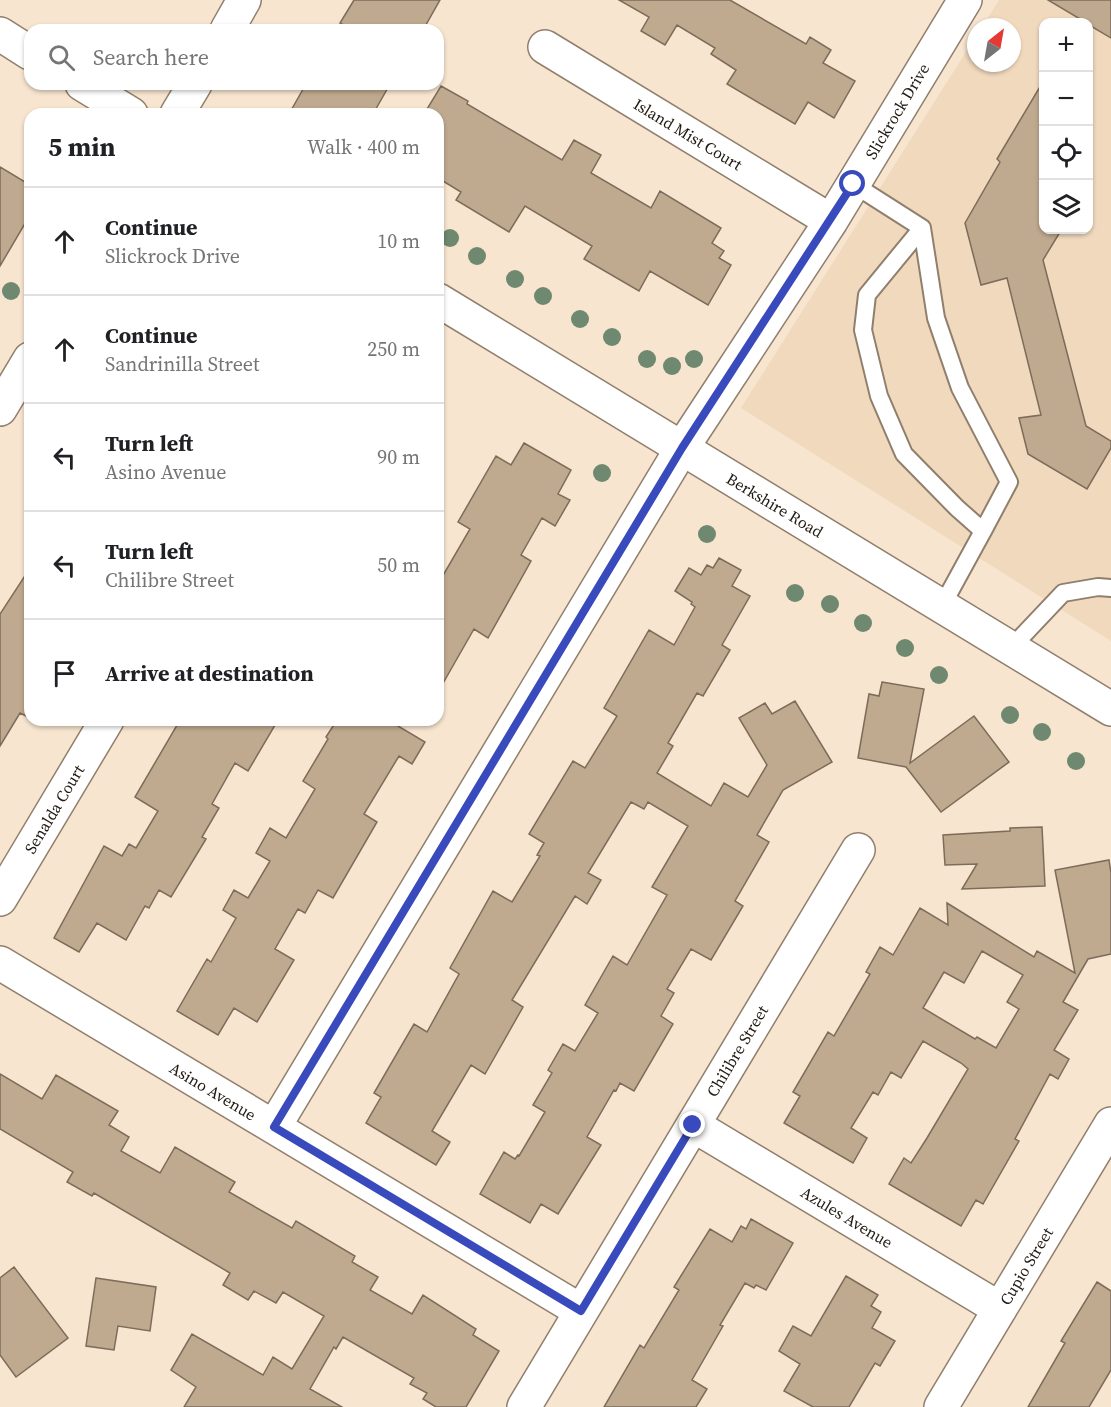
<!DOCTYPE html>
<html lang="en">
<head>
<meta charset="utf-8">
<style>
	body { margin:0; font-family:"Source Serif 4",serif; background:#f2f2f2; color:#202124 }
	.controls { position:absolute; right:18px; top:18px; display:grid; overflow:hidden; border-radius:12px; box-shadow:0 2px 4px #0004 }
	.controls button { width:54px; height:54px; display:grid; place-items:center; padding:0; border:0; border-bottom:2px solid #e0e0e0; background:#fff; color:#202124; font:30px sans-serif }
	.compass { position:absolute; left:967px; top:18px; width:54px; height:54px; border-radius:50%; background:#fff; box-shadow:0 2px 4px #0004; rotate:31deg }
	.stop { position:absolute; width:18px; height:18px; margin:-14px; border:4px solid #394abc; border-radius:50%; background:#fff }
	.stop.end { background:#394abc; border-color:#fff; box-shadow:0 2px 6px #0008 }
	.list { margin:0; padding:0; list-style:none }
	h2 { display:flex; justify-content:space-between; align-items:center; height:78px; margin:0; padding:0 24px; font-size:26px }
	h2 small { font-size:20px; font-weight:400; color:#757577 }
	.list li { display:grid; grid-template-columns:39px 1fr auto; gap:18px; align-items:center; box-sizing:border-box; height:108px; padding:0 24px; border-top:2px solid #e0e0e0 }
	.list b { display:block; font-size:22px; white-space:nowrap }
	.list p { margin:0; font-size:20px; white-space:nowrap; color:#757577 }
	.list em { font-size:20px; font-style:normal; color:#757577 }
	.icon { flex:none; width:33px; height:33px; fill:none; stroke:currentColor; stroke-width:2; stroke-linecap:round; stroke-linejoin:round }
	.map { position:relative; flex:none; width:1111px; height:1407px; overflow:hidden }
	.search { position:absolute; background:#fff; box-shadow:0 2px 4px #0004; left:24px; top:24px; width:420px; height:66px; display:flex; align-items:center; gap:15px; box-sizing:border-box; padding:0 21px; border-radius:18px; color:#757577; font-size:22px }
	.panel { position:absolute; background:#fff; box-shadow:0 2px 4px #0004; left:24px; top:108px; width:420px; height:618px; border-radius:18px }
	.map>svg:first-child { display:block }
	.built { fill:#f1d9be; fill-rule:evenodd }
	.building { fill:#bfa98f; stroke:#7c6c5a; stroke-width:1.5; fill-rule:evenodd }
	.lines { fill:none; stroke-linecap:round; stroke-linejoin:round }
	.lane-casing { stroke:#907f6c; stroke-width:20 }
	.street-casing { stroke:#907f6c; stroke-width:36 }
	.secondary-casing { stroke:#907f6c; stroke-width:36 }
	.lane { stroke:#fff; stroke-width:16 }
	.street { stroke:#fff; stroke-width:33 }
	.secondary { stroke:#fff; stroke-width:33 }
	.tree { fill:#6f8870 }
	.route { stroke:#394abc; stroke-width:8 }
	.labels { text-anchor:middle; stroke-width:6; stroke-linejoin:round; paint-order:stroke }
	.street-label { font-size:16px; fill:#211a13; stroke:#fff }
</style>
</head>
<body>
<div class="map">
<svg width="1111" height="1407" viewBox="0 0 1111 1407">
	<rect width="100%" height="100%" fill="#f7e5d0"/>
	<path class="built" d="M999 0H1111V641L741 408 976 36V63H1012V27H982ZM1044 22H1088V230H1044Z"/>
	<path class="building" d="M354 0H440L423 30H352L340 23Z
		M619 0H730L806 44 810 37 831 50 823 63 855 81 834 118 808 102 795 124 727 84 736 70 711 54 715 48 677 25 665 45 641 31 649 17Z
		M1048 0H1111V38L1089 25V22H1085Z
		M1044 80V230H1055L1060 232 1043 260 1086 426 1111 441V448L1087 489 1028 454 1019 418 1041 415 1007 278 981 285 965 223 1000 162 997 159Z
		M306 84H390L373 114H289Z
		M441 86 468 101 467 104 562 160 574 140 601 155 591 173 651 208 660 191 721 228 712 243 724 251 719 258 731 265 708 305 650 271 639 291 584 259 592 246 525 206 509 232 456 200 461 192 438 178V114H424Z
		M0 167 30 185V215L0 266Z
		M524 443 571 470 558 494 570 500 555 526 542 518 521 555 531 561 488 638 474 629 438 692V584L470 529 458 522 496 456 511 465Z
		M719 558 741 570 732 586 750 596 722 645 730 650 703 696 697 693 668 743 673 746 657 773 711 806 724 783 748 797 767 765 739 718 765 703 772 714 795 701 832 762 783 790 757 835 769 842 735 901 743 906 711 960 691 949 667 989 674 993 661 1016 673 1024 634 1091 620 1083 616 1091 614 1090 587 1137 601 1145 558 1214 541 1204 530 1223 480 1194 504 1152 515 1159 518 1155 519 1156 545 1112 533 1105 552 1073 548 1070 563 1044 575 1051 598 1013 585 1005 613 956 627 965 667 895 652 887 688 826 648 802 644 809 631 802 588 873 601 880 587 904 575 896 512 1000 523 1007 485 1074 471 1065 432 1131 450 1142 436 1165 366 1123 381 1097 374 1093 414 1024 427 1032 459 974 450 968 493 891 512 902 540 856 537 855 544 843 529 834 573 761 585 768 617 716 604 708 649 630 674 645 695 607 691 604 692 602 675 591 689 568 701 575 707 565 713 568Z
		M30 568V718L20 713 0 746V614Z
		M882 682 924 689 910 763 974 716 1009 762 941 812 906 767 858 758 869 694 879 696Z
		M180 720H278L248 771 235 763 212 804 219 808 202 837 206 839 171 897 159 890 149 908 145 906 126 940 97 923 79 952 54 938 104 846 122 856 129 844 136 848 158 811 135 797Z
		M337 720H388L425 742 412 764 399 756 364 814 377 822 333 898 318 890 305 913 298 909 275 949 294 960 257 1022 234 1008 218 1035 177 1011 207 959 211 962 236 918 223 910 234 890 248 898 270 861 256 853 270 828 286 838 315 789 303 781 328 739 326 737Z
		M1042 827 1045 886 962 889 977 864 945 865 943 835 1010 831V828Z
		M1109 860 1111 873V954L1088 959 1063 1002 1078 1010 1054 1050 1069 1059 1058 1079 1050 1074 1015 1139 1019 1141 983 1204 976 1200 961 1226 889 1184 904 1158 911 1163 927 1138 968 1069 961 1063 923 1041 901 1078 891 1072 878 1095 873 1092 851 1128 867 1138 853 1163 784 1123 800 1096 793 1092 828 1032 834 1036 870 974 866 972 880 947 893 955 920 908 948 925 947 903 1034 957 1037 951 1075 973 1055 870ZM982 951 1023 975 1007 1002 1019 1009 996 1048 977 1037 975 1039 923 1008 944 972 964 983Z
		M0 1074 42 1099 56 1075 118 1111 109 1125 129 1137 121 1151 160 1173 175 1147 235 1182 229 1192 292 1228 296 1221 355 1256 352 1262 378 1277 370 1290 412 1314 423 1295 476 1329 473 1335 499 1351 466 1407H436L423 1399 427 1393 410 1384 414 1378 343 1337 336 1349 334 1347 310 1389 342 1407H184L196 1387 171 1370 192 1334 263 1375 273 1357 292 1369 324 1316 283 1292 276 1303 254 1291 248 1300 223 1285 230 1273 94 1193 92 1196 67 1182 73 1172 0 1129Z
		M751 1219 793 1243 766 1290 756 1285 754 1288 745 1283 720 1325 723 1326 692 1380 707 1389 696 1407H604L640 1345 644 1348 679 1290 674 1287 710 1229 732 1242 741 1226 746 1229Z
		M14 1267 68 1338 16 1377 0 1355V1278Z
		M846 1276 878 1295 871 1306 881 1312 872 1328 895 1341 880 1366 875 1363 849 1407H813L784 1391 800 1364 779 1351 793 1326 811 1336Z
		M96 1278 156 1287 150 1331 118 1326 114 1350 86 1346Z
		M1097 1282 1111 1291V1370L1089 1407H1028L1065 1343 1061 1341Z"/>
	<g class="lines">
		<defs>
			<path id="lane" d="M853 184 922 228 936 318 960 388 1009 482 983 531
				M922 228 867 295 863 330 879 396 904 454 957 508 983 531 942 606
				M1011 648 1063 593 1098 587 1111 588"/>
			<path id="street" d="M545 47 831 221
				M0 899 107 720
				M0 963 581 1311
				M693 1125 1000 1309
				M274 1127 682 448 831 221 965 0
				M524 1407 858 850
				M941 1407 1111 1124"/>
			<path id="secondary" d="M227 30 244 0
				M0 34 30 53
				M82 84 131 114
				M177 114 195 84
				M438 300 1111 709
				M0 409 30 359"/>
		</defs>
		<use href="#lane" class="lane-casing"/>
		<use href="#street" class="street-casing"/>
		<use href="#secondary" class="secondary-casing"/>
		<use href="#lane" class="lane"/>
		<use href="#street" class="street"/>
		<use href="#secondary" class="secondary"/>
	</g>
	<g class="tree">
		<circle cx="450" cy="238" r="9"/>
		<circle cx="477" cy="256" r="9"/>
		<circle cx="515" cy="279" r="9"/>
		<circle cx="11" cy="291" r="9"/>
		<circle cx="543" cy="296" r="9"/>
		<circle cx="580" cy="319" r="9"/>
		<circle cx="612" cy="337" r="9"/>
		<circle cx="647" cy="359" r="9"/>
		<circle cx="694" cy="359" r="9"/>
		<circle cx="672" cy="366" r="9"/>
		<circle cx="602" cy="473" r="9"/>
		<circle cx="707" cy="534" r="9"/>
		<circle cx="795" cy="593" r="9"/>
		<circle cx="830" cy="604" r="9"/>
		<circle cx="863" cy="623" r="9"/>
		<circle cx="905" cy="648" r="9"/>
		<circle cx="939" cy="675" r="9"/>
		<circle cx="1010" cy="715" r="9"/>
		<circle cx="1042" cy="732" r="9"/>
		<circle cx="1076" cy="761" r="9"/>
	</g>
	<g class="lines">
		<path class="route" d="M693 1125 581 1311 274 1127 682 448 853 184"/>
	</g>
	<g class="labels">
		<g class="street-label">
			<text transform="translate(897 111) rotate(-59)" y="6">Slickrock Drive</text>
			<text transform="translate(688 134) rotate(31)" y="6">Island Mist Court</text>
			<text transform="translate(775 505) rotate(31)" y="6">Berkshire Road</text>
			<text transform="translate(54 809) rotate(-59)" y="6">Senalda Court</text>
			<text transform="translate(737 1051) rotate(-59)" y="6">Chilibre Street</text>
			<text transform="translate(213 1091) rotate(31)" y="6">Asino Avenue</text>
			<text transform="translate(847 1217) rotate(31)" y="6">Azules Avenue</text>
			<text transform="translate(1026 1266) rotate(-59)" y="6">Cupio Street</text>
		</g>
	</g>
</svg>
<div class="controls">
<button>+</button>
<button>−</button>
<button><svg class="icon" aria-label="locate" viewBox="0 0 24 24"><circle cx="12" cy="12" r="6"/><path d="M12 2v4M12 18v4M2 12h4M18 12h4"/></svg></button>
<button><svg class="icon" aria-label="layers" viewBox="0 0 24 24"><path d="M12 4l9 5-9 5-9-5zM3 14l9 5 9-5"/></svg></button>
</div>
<svg class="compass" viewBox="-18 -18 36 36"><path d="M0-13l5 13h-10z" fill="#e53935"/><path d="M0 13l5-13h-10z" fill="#757577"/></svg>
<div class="stop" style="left:853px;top:184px"></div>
<div class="stop end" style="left:693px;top:1125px"></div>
<div class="search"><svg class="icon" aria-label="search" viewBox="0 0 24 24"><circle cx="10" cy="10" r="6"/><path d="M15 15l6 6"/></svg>Search here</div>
<section class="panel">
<h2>5 min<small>Walk · 400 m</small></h2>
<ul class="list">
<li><svg class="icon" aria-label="ahead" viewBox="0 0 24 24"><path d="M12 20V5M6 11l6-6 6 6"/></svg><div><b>Continue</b><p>Slickrock Drive</p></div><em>10 m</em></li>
<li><svg class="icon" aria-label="ahead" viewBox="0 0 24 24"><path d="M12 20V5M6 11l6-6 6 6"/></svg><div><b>Continue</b><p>Sandrinilla Street</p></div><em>250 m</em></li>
<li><svg class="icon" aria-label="left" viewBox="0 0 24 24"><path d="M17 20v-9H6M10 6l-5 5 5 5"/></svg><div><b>Turn left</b><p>Asino Avenue</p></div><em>90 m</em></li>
<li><svg class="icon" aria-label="left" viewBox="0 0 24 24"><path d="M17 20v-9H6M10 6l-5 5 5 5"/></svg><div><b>Turn left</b><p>Chilibre Street</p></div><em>50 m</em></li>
<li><svg class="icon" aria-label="arrive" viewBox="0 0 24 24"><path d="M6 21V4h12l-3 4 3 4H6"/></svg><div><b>Arrive at destination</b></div></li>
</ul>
</section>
</div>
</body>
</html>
